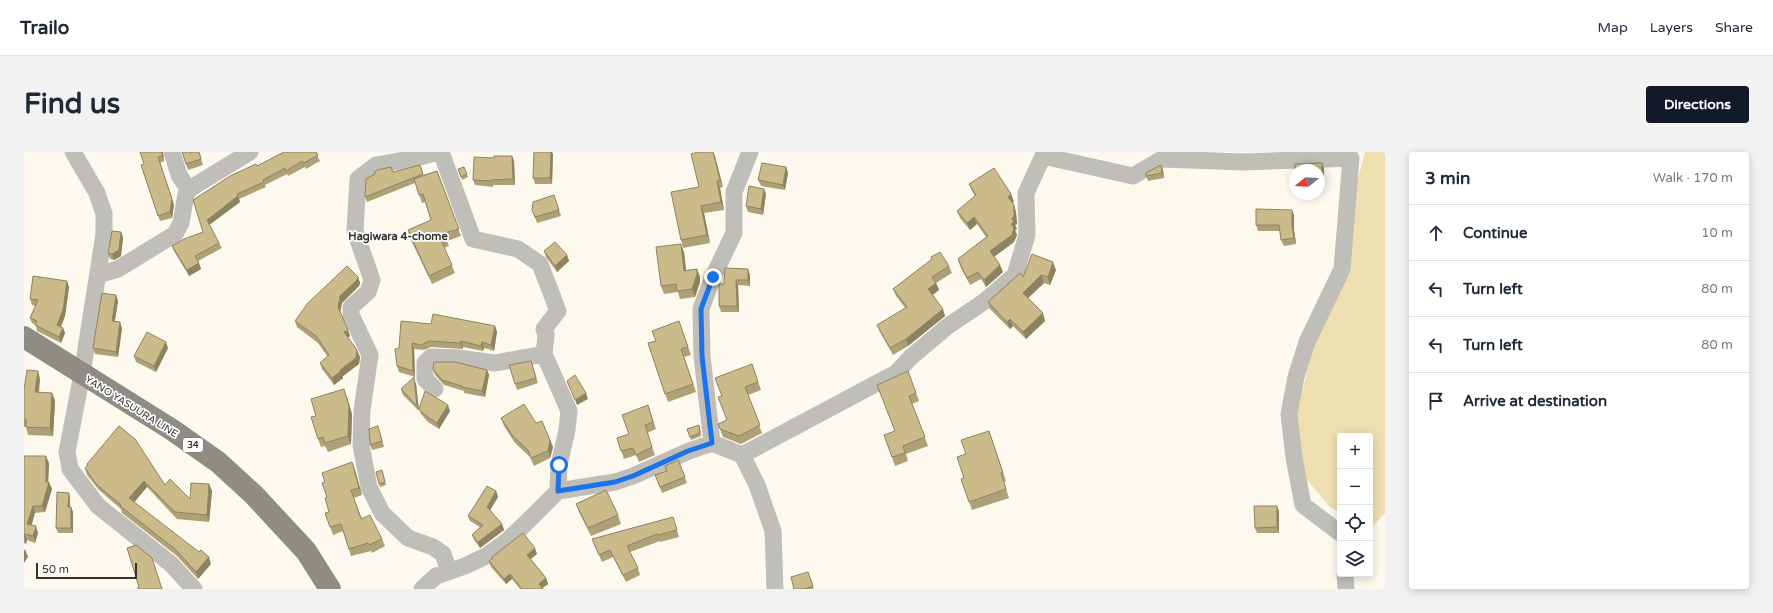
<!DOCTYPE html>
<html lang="en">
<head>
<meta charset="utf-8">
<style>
	body { margin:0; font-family:"Varela Round",sans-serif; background:#f2f2f3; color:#1f2937 }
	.controls { position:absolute; right:12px; bottom:12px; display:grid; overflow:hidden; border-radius:4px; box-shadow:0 2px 10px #0003 }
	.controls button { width:36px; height:36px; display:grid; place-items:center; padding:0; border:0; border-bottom:1px solid #e0e1e3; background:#fff; color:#1f2937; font:20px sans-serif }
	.compass { position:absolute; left:1265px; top:12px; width:36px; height:36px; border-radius:50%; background:#fff; box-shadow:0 2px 10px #0003; rotate:252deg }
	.scale { position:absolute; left:12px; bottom:10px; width:101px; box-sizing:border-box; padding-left:4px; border:2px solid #34322e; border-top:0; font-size:11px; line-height:14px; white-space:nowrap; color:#34322e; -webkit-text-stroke:3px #fff; paint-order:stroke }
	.stop { position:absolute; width:12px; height:12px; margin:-9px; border:3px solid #1a73e8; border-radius:50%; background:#fff }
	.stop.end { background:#1a73e8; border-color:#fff; box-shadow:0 1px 4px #0008 }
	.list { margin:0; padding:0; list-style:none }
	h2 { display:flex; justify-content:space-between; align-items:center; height:52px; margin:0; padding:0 16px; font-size:17px }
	h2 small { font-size:13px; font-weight:400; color:#747a83 }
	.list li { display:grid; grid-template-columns:26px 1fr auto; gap:12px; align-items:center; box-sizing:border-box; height:56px; padding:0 16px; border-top:1px solid #e0e1e3 }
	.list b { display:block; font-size:15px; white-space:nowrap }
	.list em { font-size:13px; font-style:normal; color:#747a83 }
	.icon { flex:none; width:22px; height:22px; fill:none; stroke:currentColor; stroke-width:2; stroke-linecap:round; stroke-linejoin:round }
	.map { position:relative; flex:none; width:1361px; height:437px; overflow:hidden; border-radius:4px }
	header { display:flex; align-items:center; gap:24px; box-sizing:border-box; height:56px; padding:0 20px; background:#fff; border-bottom:1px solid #e0e1e3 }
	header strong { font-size:19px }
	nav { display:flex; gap:22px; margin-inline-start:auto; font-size:14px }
	.intro { display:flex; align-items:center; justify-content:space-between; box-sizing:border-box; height:96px; padding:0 24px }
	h1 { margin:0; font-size:28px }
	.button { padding:10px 18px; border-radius:4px; background:#111827; color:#fff; font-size:14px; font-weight:700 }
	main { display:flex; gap:24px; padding:0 24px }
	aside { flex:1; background:#fff; border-radius:4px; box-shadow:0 2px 10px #0003 }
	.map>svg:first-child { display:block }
	.green { fill:#eedfb1 }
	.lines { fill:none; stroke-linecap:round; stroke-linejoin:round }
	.minor { stroke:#bfbeb9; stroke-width:17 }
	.major { stroke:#8f8c83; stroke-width:22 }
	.wall { fill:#afa177 }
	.shaded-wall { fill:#8e8361 }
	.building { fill:#cbbb8a; stroke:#8e8361 }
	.route { stroke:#1a73e8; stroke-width:5 }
	.labels { text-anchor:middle; stroke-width:3.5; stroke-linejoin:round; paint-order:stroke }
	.shield { fill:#fff; stroke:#71706d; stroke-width:1 }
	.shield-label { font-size:9px; font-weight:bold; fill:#34322e }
	.street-label { font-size:10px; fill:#34322e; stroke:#fff }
	.neighbourhood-label { font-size:11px; font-weight:bold; fill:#34322e; stroke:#fff }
</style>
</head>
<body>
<header>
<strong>Trailo</strong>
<nav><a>Map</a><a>Layers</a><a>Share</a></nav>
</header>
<div class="intro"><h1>Find us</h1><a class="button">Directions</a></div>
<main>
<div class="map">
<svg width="1361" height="437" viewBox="0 0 1361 437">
	<rect width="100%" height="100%" fill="#fdf9ee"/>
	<path class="green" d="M1341 0H1361V361L1349 374 1346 373V284H1316V360L1306 355 1278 322 1272 262Z"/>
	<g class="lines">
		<path class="minor" d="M49 0 73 41 80 62V82L58 222 43 300 46 317 74 354 147 412 170 437
			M148 0 155 23 165 38
			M414 0 392 6 352 13 334 27 331 79 348 128 344 140 327 155V163L346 203 338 258 337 293 345 335 358 361 384 386 409 395 419 402 425 419
			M417 0 449 87 494 97 516 112 534 159 520 177 522 183 520 202 545 259 543 278 535 313 534 339
			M1019 4 1109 24 1138 7 1218 10 1327 6 1318 117 1283 190 1272 225 1265 262 1270 306 1279 353 1316 381
			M74 123 94 117 151 82 157 71 162 42 167 36 226 0
			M411 237 401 227V211L407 205 434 206 471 211 520 202
			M688 291 678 204 677 157 689 125 710 81V40L726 0
			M718 303 872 221 887 205 924 174 961 149 991 123 1003 83 1002 41 1019 4 1023 0
			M1321 422 1322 437
			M398 437 412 424 441 414 462 404 484 388 507 366 534 339 591 330 609 324 665 299 688 291 718 303 733 333 749 379 751 437"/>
		<path class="major" d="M0 185 147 277 194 310 230 343 282 399 306 437"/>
	</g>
	<path class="wall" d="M139 0 140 9 136 11 150 53 148 66 136 69 117 13 120 12Z
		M175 0 179 13 164 18 162 12Z
		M260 0H293L292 1 296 9 282 17 281 15 264 24 263 22 241 33 242 35 215 47 216 50 185 73 195 91 198 96 174 109 177 117 165 124 150 99 148 94 179 80 233 14Z
		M674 0H689L699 35 696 36 700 58 680 61 686 91 659 96 657 88 675 35Z
		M529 2 528 32H511L509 26Z
		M488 4 490 9 491 33H469V35L451 33 449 28 470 6Z
		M1298 11 1300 17V31H1295V18Z
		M440 15 444 25 438 28 434 17Z
		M762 15 764 21 761 38 737 34 734 28Z
		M398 18 399 23 413 19 437 84 423 89 425 94 420 96 431 121 408 132 386 86 384 78 407 68 401 50 398 51 391 31 343 50 341 45 369 20Z
		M1139 18 1140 26 1124 29 1122 24Z
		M945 32 987 42 990 50H988L990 53 992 60 993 72 991 73 993 77 991 78 993 83 990 90 970 105 976 113 979 120 962 135 957 127 946 133 936 114 934 107 962 85 953 72 946 78 936 66 933 59 951 44 948 39Z
		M742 42 739 63 724 60 722 54Z
		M532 49 537 64 513 71 508 58Z
		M1270 63V78L1272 92 1260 94 1257 88 1256 79H1234L1232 73Z
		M99 85 97 104 90 108 86 107 84 101Z
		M520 99 543 103 545 109 533 120 522 105Z
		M660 100 662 118 673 117 676 125V130L671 145 656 147 654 140 640 142 637 134Z
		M907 105 925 114 928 121 912 131 915 138 909 143 921 164 884 194 869 203 856 180 853 173 882 157 872 144 869 137 907 108Z
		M1032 118 1026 133 1020 131 1004 146 1021 169 1002 187 989 174 986 177 966 157 964 150 999 125Z
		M726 123V134L714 133 715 160H697L695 154 700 132Z
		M334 125 336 131 335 134 318 151 316 161 326 184 324 186 336 205 335 212 319 224V226L310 233 298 217 296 211 304 205 294 191 273 175 271 169Z
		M45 135 41 164 37 175 39 176 41 181 37 191 13 179 12 173 8 171 6 166 12 154 8 153 6 147Z
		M92 143 94 149 91 169 98 176 94 205 71 202 69 196Z
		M655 169 667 203 660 205 672 240 644 250 624 191 632 189Z
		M407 172 471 174 473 180 470 199 460 196 459 199 439 195V197L407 195 400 198 390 197 391 225 375 220 373 214 375 196Z
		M144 196 132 220 112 210 110 204Z
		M507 209 514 231 493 238 491 232Z
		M728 212 737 238 724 243 738 281 717 292 699 285 694 272 703 268Z
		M409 217 463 218 465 223 461 245 440 241V239L420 233 411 223Z
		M884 219 895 249 888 252 904 294 882 302 884 309 871 314 860 283 871 279Z
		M16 227 15 241H28L31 249 29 284 4 283 2 275H0V237Z
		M392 232 395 259 379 243 377 237Z
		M323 245 328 262 327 292 304 300 301 294 297 295 294 287 292 264Z
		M624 253 632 277 623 281 631 303 615 310 612 303 600 307 593 286 605 282Z
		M395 257 426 259 415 277 404 270 397 262Z
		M477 266 512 271 526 288 529 295 526 306 510 314 506 305 491 291 480 274Z
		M676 276 677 284 667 288 663 277Z
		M965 279 982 329 980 330 985 346 948 358 937 327 940 326 942 302Z
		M356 280 360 295 348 298 346 293Z
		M0 304 25 311 24 330 28 337 21 360 11 361 7 373 14 381 11 391 3 388 2 392 0 391Z
		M654 308 663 331 638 341 631 323 643 319Z
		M63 312 141 333 166 347 185 332 188 339 185 370 153 367 123 335 110 350 187 412 174 427 153 404 98 361 97 357 75 338 63 323 61 316 63 313Z
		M331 318 338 343 330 346 338 367 358 387 361 394 348 401 347 399 327 404 319 379 309 383 301 361 305 360 303 345Z
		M358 318 362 333 356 335 355 332Z
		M472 339 474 345 466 358 478 372 480 378 456 396 450 388 448 383 456 375 446 369 444 364Z
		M46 346V355H47L49 360V381H34L32 376Z
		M552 352 594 363 597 372 567 384 555 360Z
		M1255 359V381H1233L1231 376Z
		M649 365 655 385 636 390V389L606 400 614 416 616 423 602 430 589 405 578 410 568 387Z
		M513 402 507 407 522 426 524 432 518 436 519 437H496L488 427 482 432 467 415 465 409 468 407V405Z
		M784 420 790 437H770Z"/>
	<path class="shaded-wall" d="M138 0H139L140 9 138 4Z
		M527 0H528L529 2 528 32 526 26Z
		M689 0 691 4 699 35 696 28Z
		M488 4 490 9 491 33 489 27Z
		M134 5 150 53 148 66 146 60Z
		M1298 11 1300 17V31L1298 26Z
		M1137 13 1139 18 1140 26 1138 21Z
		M762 15 764 21 761 38 759 33Z
		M693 29 696 36 700 58 697 50Z
		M740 37 742 42 739 63 737 57Z
		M987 42 990 50 986 52 984 45Z
		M214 44 216 50 185 73 183 68Z
		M990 53 992 60 993 72 991 73 993 77 991 78 993 83 990 90 968 106 966 99 988 66Z
		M677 54 680 61 686 91 683 83Z
		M1268 58 1270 63V78L1272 92 1270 86 1268 73Z
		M950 65 953 72 946 78 943 71Z
		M97 80 99 85 97 104 90 108 88 102Z
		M657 92 660 100 663 127 660 119Z
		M543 103 545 109 533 120 531 114Z
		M1029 110 1032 118 1026 133 1024 125Z
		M175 111 177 117 165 124 163 118Z
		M976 113 979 120 962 135 960 128Z
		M673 117 676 125V130L671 145 668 137Z
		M724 117 726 123V134L724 128Z
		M1017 123 1020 131 1001 149 999 141Z
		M334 125 336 131 335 134 318 151 316 161 314 155 316 144Z
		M712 128 714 133 715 160 713 154Z
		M43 129 45 135 41 164 35 178 33 173Z
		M912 131 915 138 907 144 904 137Z
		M92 143 94 149 90 174 88 169Z
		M919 157 921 164 884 194 882 187Z
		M1019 161 1021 169 1002 187 999 180Z
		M986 167 989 174 986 177 983 170Z
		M96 170 98 176 94 205 92 200Z
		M471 174 473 180 470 199 467 193Z
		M39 176 41 181 37 191 35 185Z
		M324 178 326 184 322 187 320 180Z
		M437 189 439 195V197L436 191Z
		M142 190 144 196 132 220 130 214Z
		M458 190 460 196 459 199 457 194Z
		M388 191 390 197 391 225 389 219Z
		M333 198 336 205 335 212 319 224V226L310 233 308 226 316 218Z
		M463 218 465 223 461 245 458 239Z
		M14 219 16 227 13 248 11 240Z
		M390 226 392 232 395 259 393 254Z
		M320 237 328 262 327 292 324 284Z
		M28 241 31 249 29 284 26 276Z
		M562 241 564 247 553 253 551 248Z
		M424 253 426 259 415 277 413 271Z
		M526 288 529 295 526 306 524 299Z
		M22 304 25 311 24 334 25 330 28 337 21 360 18 354 22 330Z
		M328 310 331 318 338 343 335 336Z
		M120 329 123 335 108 353 105 346Z
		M185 332 188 339 185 370 183 363Z
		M472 339 474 345 465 360 463 355Z
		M45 341 46 346V360L44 355Z
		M9 354 11 361 6 379 3 372Z
		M1253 354 1255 359V381L1253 375Z
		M47 355 49 360V381L47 376Z
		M478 372 480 378 456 396 454 390Z
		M12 374 14 381 11 391 9 384Z
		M0 382 3 388 2 392 0 386Z
		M511 396 513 402 505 408 503 403Z
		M1 397 4 405 0 411V399Z
		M185 405 187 412 174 427 172 420Z
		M486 422 488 427 482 432 480 427Z
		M522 426 524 432 517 437 515 432Z"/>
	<path class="building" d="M116 0H138V4L134 5 148 47 146 60 134 64 117 13 120 12Z
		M158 0H175L177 7 162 12Z
		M260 0H292L294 3 280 11 278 9 262 19 261 16 239 28 240 30 213 42 214 44 183 68 195 91 171 104 175 111 163 118 148 94 160 87 179 80 169 48 206 24 232 12 233 14Z
		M510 0H527L526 26H509Z
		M674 0H689L696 28 693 29 697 50 677 54 683 83 657 88 647 40 675 35 667 2Z
		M470 4H488L489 27 467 28V29L449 28 450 5 470 6Z
		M738 11 762 15 759 33 734 28Z
		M1298 11V26H1295V18H1271V12Z
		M396 13 399 22 341 45 342 27 351 22 350 20 353 18 358 17 367 15 369 20Z
		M1137 13 1138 21 1122 24V21Z
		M440 15 443 22 437 25 434 17Z
		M970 16 987 42 984 45 990 53V65L988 66 990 70 987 72 990 76 988 83 966 99 976 113 960 128 954 120 943 126 934 107 964 84 950 65 943 71 933 59 952 43 945 32Z
		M413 19 435 77 420 81 422 86 417 88 428 113 405 124 384 78 407 68 399 42 395 43 390 27Z
		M725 34 740 37 737 57 722 54Z
		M530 43 535 58 511 65 508 58 509 50Z
		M1232 57 1268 58V73L1270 86 1257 88 1255 73H1232Z
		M88 79 97 80 95 98 88 102 84 101Z
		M531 90 543 103 531 114 520 99Z
		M657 92 660 119 673 117V122L668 137 653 139 652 132 637 134 632 95Z
		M916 100 925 114 908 125 912 131 904 137 919 157 882 187 866 196 853 173 883 155 869 137 908 107 907 105Z
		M1008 102 1029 110 1024 125 1017 123 999 141 1019 161 999 180 986 167 983 170 964 150 996 121 999 125Z
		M323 114 334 125 333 128 316 144 314 155 324 178 320 180 333 198 332 206 316 218 317 219 308 226 296 211 305 203 292 184 271 169 284 151Z
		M701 116 724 117V128H712L713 154H695V132H700Z
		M9 124 43 129 39 158 33 173 39 176 35 185 11 173 13 169 6 166 14 148 6 147Z
		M78 141 92 143 88 169 96 170 92 200 69 196Z
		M409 162 471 174 467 193 458 190 457 194 437 189 436 191 405 189 397 193 388 191 389 219 373 214 371 197 375 196 377 169 407 172Z
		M655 169 664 195 657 197 669 232 641 242 624 191 632 189 628 179Z
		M123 180 142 190 130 214 110 204Z
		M507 209 512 226 491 232 485 213Z
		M410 210H431L463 218 458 239 438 235V234L418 228 409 217Z
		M728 212 734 230 721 235 736 273 715 284 696 277 694 272 703 268 694 245 698 244 691 226Z
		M3 218 14 219 11 240 28 241 26 276 2 275V267H0V237Z
		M884 219 892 241 885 244 901 285 879 294 881 301 868 305 860 283 871 279 853 233Z
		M551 223 562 241 551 248 543 229Z
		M390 225V226L393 254 377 237Z
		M320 237 325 254 324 284 301 291 299 285 294 287 287 265 292 264 287 247Z
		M401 239 424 253 413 271 402 264 395 257Z
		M500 252 512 271 518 269 526 288 524 299 507 306 504 298 488 283 477 266Z
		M624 253 629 270 621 273 628 295 612 303 609 296 597 299 593 286 605 282 598 263Z
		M675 273 676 281 666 285 663 277Z
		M95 274 111 287 141 333 146 327 166 347 167 331 185 332 183 363 151 360 120 329 105 346 175 400 177 398 185 405 172 420 151 397 96 354 97 353 72 332 61 316 64 313 63 312Z
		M354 274 358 289 346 293 345 277Z
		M965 279 979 321H977L982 337 945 350 937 327 940 326 933 305 942 302 937 288Z
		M0 304H22V330H25L18 354H9L3 372 12 374 9 384 0 382V383Z
		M654 308 661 325 636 335 631 323 643 319 641 314Z
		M328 310 335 336 327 338 337 367 346 363 358 387 345 393 344 391 325 397 317 372 306 375 301 361 305 360 301 346 303 345 298 331 301 330 298 321Z
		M358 318 361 330 355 332 352 320Z
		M463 334 472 339 463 355 478 372 454 390 448 383 459 373 444 364Z
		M582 338 594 363 564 376 552 352Z
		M33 340 45 341 44 355H47V376H32Z
		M1230 354H1253V375L1231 376Z
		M649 365 653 378 634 383 633 382 603 394 614 416 599 423 586 398 575 403 568 387Z
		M499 381 511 396 503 403 522 426 515 432 519 437H498L486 422 480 427 465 409 469 406 468 405Z
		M112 393 128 406 138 437H114V435H115L103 396Z
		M784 420 789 434 780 437H770L767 425Z"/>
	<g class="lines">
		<path class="route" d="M535 313 534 339 591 330 609 324 664 299 688 291 678 204 677 157 689 125"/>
	</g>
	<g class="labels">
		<rect class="shield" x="159" y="286" width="20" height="14" rx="3"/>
		<g class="shield-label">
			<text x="169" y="296">34</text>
		</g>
		<g class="street-label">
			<text transform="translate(108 254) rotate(32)" y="4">YANO YASUURA LINE</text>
		</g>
		<g class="neighbourhood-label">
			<text x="374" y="88">Hagiwara 4-chome</text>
		</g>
	</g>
</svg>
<div class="controls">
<button>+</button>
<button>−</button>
<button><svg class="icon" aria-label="locate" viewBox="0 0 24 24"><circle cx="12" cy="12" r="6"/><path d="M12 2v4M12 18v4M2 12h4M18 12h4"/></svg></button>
<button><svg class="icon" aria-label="layers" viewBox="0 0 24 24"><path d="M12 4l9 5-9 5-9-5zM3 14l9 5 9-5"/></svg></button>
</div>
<svg class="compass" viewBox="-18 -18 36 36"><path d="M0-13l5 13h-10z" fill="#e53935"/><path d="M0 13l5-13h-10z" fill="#747a83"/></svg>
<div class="scale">50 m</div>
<div class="stop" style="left:535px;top:313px"></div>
<div class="stop end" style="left:689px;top:125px"></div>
</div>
<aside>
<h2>3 min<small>Walk · 170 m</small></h2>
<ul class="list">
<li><svg class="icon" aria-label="ahead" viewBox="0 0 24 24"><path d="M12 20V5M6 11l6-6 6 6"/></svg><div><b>Continue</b></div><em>10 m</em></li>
<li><svg class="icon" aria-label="left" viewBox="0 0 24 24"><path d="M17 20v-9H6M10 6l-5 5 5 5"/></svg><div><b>Turn left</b></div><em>80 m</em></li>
<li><svg class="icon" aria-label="left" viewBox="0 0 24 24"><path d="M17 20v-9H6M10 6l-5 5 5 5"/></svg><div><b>Turn left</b></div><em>80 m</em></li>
<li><svg class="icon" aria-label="arrive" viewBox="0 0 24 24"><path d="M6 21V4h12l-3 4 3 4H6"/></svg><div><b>Arrive at destination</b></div></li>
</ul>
</aside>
</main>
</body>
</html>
